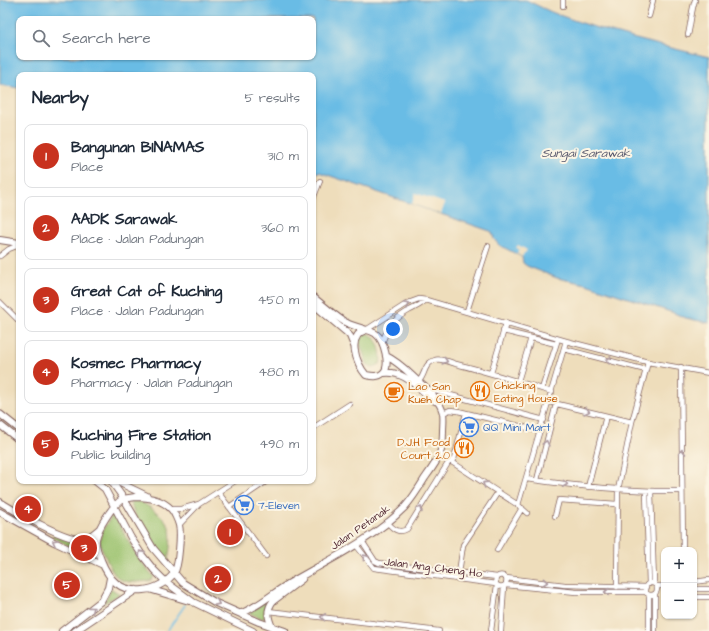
<!DOCTYPE html>
<html lang="en">
<head>
<meta charset="utf-8">
<style>
	body { margin:0; font-family:"Architects Daughter",sans-serif; background:#f6f6f7; color:#1f2937 }
	.controls { position:absolute; right:12px; bottom:12px; display:grid; overflow:hidden; border-radius:8px; box-shadow:0 1px 3px #0004 }
	.controls button { width:36px; height:36px; display:grid; place-items:center; padding:0; border:0; border-bottom:1px solid #e0e1e3; background:#fff; color:#1f2937; font:20px sans-serif }
	.you { position:absolute; left:393px; top:329px; width:14px; height:14px; margin:-10px; border:3px solid #fff; border-radius:50%; background:#1a73e8; box-shadow:0 0 0 6px #1a73e833 }
	.badge { display:grid; place-items:center; width:26px; height:26px; border-radius:50%; background:#c8321e; color:#fff; font-size:13px; font-weight:700 }
	.pin { position:absolute; translate:-50% -50%; border:2px solid #fff; box-shadow:0 1px 4px #0006 }
	.list { margin:0; padding:0; list-style:none }
	h2 { display:flex; justify-content:space-between; align-items:center; height:52px; margin:0; padding:0 16px; font-size:17px }
	h2 small { font-size:13px; font-weight:400; color:#747a83 }
	.list li { display:grid; grid-template-columns:26px 1fr auto; gap:12px; align-items:center; box-sizing:border-box; height:64px; margin:0 8px 8px; padding:0 8px; border:1px solid #e0e1e3; border-radius:8px }
	.list b { display:block; font-size:15px; white-space:nowrap }
	.list p { margin:0; font-size:13px; white-space:nowrap; color:#747a83 }
	.list em { font-size:13px; font-style:normal; color:#747a83 }
	.icon { flex:none; width:22px; height:22px; fill:none; stroke:currentColor; stroke-width:2; stroke-linecap:round; stroke-linejoin:round }
	.map { position:relative; flex:none; width:709px; height:631px; overflow:hidden }
	.search { position:absolute; background:#fff; box-shadow:0 1px 3px #0004; left:16px; top:16px; width:300px; height:44px; display:flex; align-items:center; gap:10px; box-sizing:border-box; padding:0 14px; border-radius:8px; color:#747a83; font-size:15px }
	.panel { position:absolute; background:#fff; box-shadow:0 1px 3px #0004; left:16px; top:72px; width:300px; height:412px; border-radius:8px }
	.map>svg:first-child { display:block }
	.green { fill:#9bc26e; stroke:#72704c }
	.water { fill:#69bce5; stroke:#5a6e88; fill-rule:evenodd }
	.pier { fill:#edb }
	.lines { fill:none; stroke-linecap:round; stroke-linejoin:round }
	.stream { stroke:#69bce5; stroke-width:1.5 }
	.street-casing { stroke:#83625d; stroke-width:6 }
	.secondary-casing { stroke:#83625d; stroke-width:8 }
	.street { stroke:#fff; stroke-width:4.5 }
	.secondary { stroke:#fff; stroke-width:6 }
	.oneway { stroke:#ae9aa0 }
	.labels { text-anchor:middle; stroke-width:4; stroke-linejoin:round; paint-order:stroke }
	.food-label { font-size:11px; fill:#c56008; stroke:#fcf5e5; text-anchor:start }
	.shop-label { font-size:11px; fill:#366cbe; stroke:#fcf5e5; text-anchor:start }
	.street-label { font-size:11px; fill:#4a1f2b; stroke:#fcf5e5 }
	.water-label { font-size:12px; font-style:italic; fill:#55566c; stroke:#fcf5e5 }
</style>
</head>
<body>
<div class="map">
<svg width="709" height="631" viewBox="0 0 709 631">
	<rect width="100%" height="100%" fill="#fcf5e5"/>
	<filter id="ink" filterUnits="userSpaceOnUse"><feTurbulence type="fractalNoise" baseFrequency=".025" numOctaves="2"/><feDisplacementMap in="SourceGraphic" scale="8" xChannelSelector="R" yChannelSelector="G"/><feConvolveMatrix kernelMatrix="1 2 1 2 8 2 1 2 1" color-interpolation-filters="sRGB"/></filter>
	<filter id="wash" filterUnits="userSpaceOnUse"><feTurbulence type="fractalNoise" baseFrequency=".012" numOctaves="4" result="noise"/><feDisplacementMap in="SourceGraphic" scale="16" xChannelSelector="R" yChannelSelector="G"/><feGaussianBlur stdDeviation="0.9" result="paint"/><feColorMatrix in="noise" values="0 0 0 0 0 0 0 0 0 0 0 0 0 0 0 0 0 1.4 0 .05"/><feComposite in="paint" operator="in"/></filter>
	<g filter="url(#wash)">
		<rect width="100%" height="100%" fill="#edb"/>
		<path class="green" d="M365 333C377 333 383 354 380 364L372 368 367 364 360 344C359 339 361 335 365 333Z
			M137 501C144 503 150 507 156 512 177 526 170 542 168 564L138 522 130 502Z
			M114 513C126 538 135 556 154 577L150 581C124 583 117 585 106 558 104 553 100 546 100 541 100 531 109 521 114 513Z
			M53 535C66 540 76 543 89 539L90 552 93 558 52 537Z
			M110 588 120 594 102 604 108 596Z
			M266 601 264 619 249 613Z"/>
		<path class="water" d="M0 0H526C537 5 548 11 559 15 608 33 658 45 709 57V323L686 318 674 313 622 296 586 284 557 278 527 266 523 263 522 257 499 245 494 239 492 232 490 231 319 172 313 173V75H19V88L0 85ZM19 19H313V57H19Z"/>
		<path class="pier" d="M415 193 445 203 441 214 412 204Z
			M518 245 527 250 525 253H524L522 257 517 254 519 250 516 248Z"/>
		<g class="lines">
			<path class="stream" d="M167 631 185 605"/>
		</g>
	</g>
	<g filter="url(#ink)">
		<g class="lines">
			<defs>
				<path id="street" d="M563 6V0
					M649 16 653 0
					M688 35C691 23 691 12 695 0
					M313 199 320 181
					M0 256 9 249 19 245
					M0 302 19 321
					M467 311 488 246
					M366 330 408 303 419 299 426 300 566 341 648 362 709 373
					M503 331 556 344
					M382 343C388 326 394 319 410 310 416 307 421 305 426 300
					M564 349 646 370
					M681 367 683 550
					M491 373 506 323
					M419 381C426 374 423 364 435 360 440 358 450 362 456 364 488 372 520 382 552 392
					M518 381 531 338
					M428 389 544 420
					M542 389 557 342
					M549 402 632 422
					M443 413 450 410 458 411 540 431
					M313 428 350 404
					M441 455 518 505 527 513
					M453 463 466 413
					M526 479C578 486 629 492 682 491
					M537 480 556 404
					M588 487 606 416
					M218 492 266 556
					M646 492 649 584
					M651 492 654 583
					M518 505 566 341
					M229 507 267 481
					M171 509H181L199 504
					M555 516 559 500 617 504
					M387 522C393 529 399 534 407 529L450 460
					M179 525 199 504 235 481
					M362 541 375 561 379 563 497 577
					M356 545 374 568 496 584
					M497 550 522 508
					M459 573 463 545 498 492
					M495.5 581a5.5 5.5 0 1 1 11 0a5.5 5.5 0 1 1-11 0Z
					M506 578 565 585 646 587
					M694 582 709 580
					M645 589a6 6 0 1 1 12 0a6 6 0 1 1-12 0Z
					M506 585 576 592H646
					M657 586H664
					M617 587 618 490 632 422 648 362
					M694 589H709
					M655 594V631
					M694 597H709
					M268 611 439 631
					M491 631 497 585
					M501 631 504 586
					M649 631V595"/>
				<path id="secondary" d="M0 240 19 243
					M313 297C322 304 338 319 347 323 354 327 372 330 376 334 384 340 391 366 383 373 378 378 371 376 366 375 356 364 346 335 366 330
					M313 304 346 332 350 336 354 346
					M384 373C405 370 419 390 435 401
					M0 414 19 429
					M0 425 19 440
					M95 481 105 489 131 538 142 555 154 570 166 582 193 602 253 631
					M111 481 124 499 153 548 183 583 216 603 259 622 285 631
					M116 481 147 496
					M135 497C147 497 162 499 171 509 174 512 178 521 179 525 181 533 179 566 174 573 168 582 155 589 143 590 120 592 109 580 101 560 98 553 95 546 96 539 98 528 113 504 123 499 126 498 131 498 135 497Z
					M0 502C16 512 63 539 80 539 87 540 93 534 99 529
					M0 512 54 542 103 565
					M149 589 189 601
					M242 613C261 605 275 591 293 581 331 559 373 539 404 508 412 499 419 488 425 478 438 460 443 454 443 431 443 426 444 419 443 413 440 401 429 390 419 382 409 373 399 362 386 356
					M272 627C268 618 266 610 273 601L302 579
					M62 631 101 601 108 588 110 578
					M75 631 136 590"/>
			</defs>
			<use href="#street" class="street-casing"/>
			<use href="#secondary" class="secondary-casing"/>
			<use href="#street" class="street"/>
			<use href="#secondary" class="secondary"/>
		</g>
		<defs><path id="oneway-chevron" d="M-2-3.5L2.5 0L-2 3.5" fill="none" stroke-width="1.6" stroke-linecap="round" stroke-linejoin="round"/></defs>
		<g class="oneway">
			<use href="#oneway-chevron" transform="translate(407 305) rotate(-29)"/>
			<use href="#oneway-chevron" transform="translate(608 360) rotate(-166)"/>
			<use href="#oneway-chevron" transform="translate(445 361) rotate(14)"/>
			<use href="#oneway-chevron" transform="translate(587 411) rotate(14)"/>
			<use href="#oneway-chevron" transform="translate(546 443) rotate(-76)"/>
			<use href="#oneway-chevron" transform="translate(682 452) rotate(-91)"/>
			<use href="#oneway-chevron" transform="translate(485 484) rotate(-147)"/>
			<use href="#oneway-chevron" transform="translate(565 484) rotate(7)"/>
			<use href="#oneway-chevron" transform="translate(420 509) rotate(-58)"/>
			<use href="#oneway-chevron" transform="translate(55 542) rotate(-153)"/>
			<use href="#oneway-chevron" transform="translate(141 553) rotate(-125)"/>
			<use href="#oneway-chevron" transform="translate(365 557) rotate(-127)"/>
			<use href="#oneway-chevron" transform="translate(545 582) rotate(6)"/>
			<use href="#oneway-chevron" transform="translate(607 592) rotate(180)"/>
			<use href="#oneway-chevron" transform="translate(217 603) rotate(26)"/>
			<use href="#oneway-chevron" transform="translate(92 609) rotate(-37)"/>
			<use href="#oneway-chevron" transform="translate(323 617) rotate(-173)"/>
		</g>
	</g>
	<defs>
		<symbol id="restaurant-ring" viewBox="-11 -11 22 22"><circle r="9.5" fill="#fcf5e5" stroke="#e8710a" stroke-width="1.5"/><path d="M-5-6h1v4h1v-4h1v4h1v-4h1v5L-1.5 .5V6h-2V.5L-5-1ZM5-6V6H3V1.5H1.5Q1.5-4 5-6Z" fill="#e8710a"/></symbol>
		<symbol id="cafe-ring" viewBox="-11 -11 22 22"><circle r="9.5" fill="#fcf5e5" stroke="#e8710a" stroke-width="1.5"/><path d="M-5.5-4.5H6V0H3Q3 3.5 0 3.5H-2.5Q-5.5 3.5-5.5 0ZM3-3.2v2h1.7v-2ZM-6 4.5H4V6H-6Z" fill="#e8710a"/></symbol>
		<symbol id="supermarket-ring" viewBox="-11 -11 22 22"><circle r="9.5" fill="#fcf5e5" stroke="#3f7fe0" stroke-width="1.5"/><path d="M-6-5.5h2.5l.6 2H6L4.5 2H-2.5L-4.4-4H-6ZM-1.5 3.2a1.3 1.3 0 1 0 .1 0ZM3 3.2a1.3 1.3 0 1 0 .1 0Z" fill="#3f7fe0"/></symbol>
	</defs>
	<g fill-rule="evenodd">
		<use href="#restaurant-ring" x="469" y="380" width="22" height="22"/>
		<use href="#cafe-ring" x="383" y="381" width="22" height="22"/>
		<use href="#supermarket-ring" x="458" y="416" width="22" height="22"/>
		<use href="#restaurant-ring" x="453" y="437" width="22" height="22"/>
		<use href="#supermarket-ring" x="233" y="494" width="22" height="22"/>
	</g>
	<g class="labels">
		<g class="food-label">
			<text x="494" y="389">Chicking<tspan x="494" dy="13">Eating House</tspan></text>
			<text x="408" y="390">Lao San<tspan x="408" dy="13">Kueh Chap</tspan></text>
			<text x="450" y="446" text-anchor="end">D.J.H Food<tspan x="450" dy="13">Court 2.0</tspan></text>
		</g>
		<g class="shop-label">
			<text x="483" y="431">QQ Mini Mart</text>
			<text x="258" y="509">7-Eleven</text>
		</g>
		<g class="street-label">
			<text transform="translate(360 527) rotate(-35)" y="4">Jalan Petanak</text>
			<text transform="translate(433 567) rotate(7)" y="4">Jalan Ang Cheng Ho</text>
		</g>
		<g class="water-label">
			<text x="586" y="157">Sungai Sarawak</text>
		</g>
	</g>
</svg>
<div class="controls">
<button>+</button>
<button>−</button>
</div>
<div class="you"></div>
<div class="pin badge" style="left:230px;top:532px">1</div>
<div class="pin badge" style="left:218px;top:579px">2</div>
<div class="pin badge" style="left:84px;top:548px">3</div>
<div class="pin badge" style="left:28px;top:509px">4</div>
<div class="pin badge" style="left:67px;top:585px">5</div>
<div class="search"><svg class="icon" aria-label="search" viewBox="0 0 24 24"><circle cx="10" cy="10" r="6"/><path d="M15 15l6 6"/></svg>Search here</div>
<section class="panel">
<h2>Nearby<small>5 results</small></h2>
<ul class="list">
<li><span class="badge">1</span><div><b>Bangunan BINAMAS</b><p>Place</p></div><em>310 m</em></li>
<li><span class="badge">2</span><div><b>AADK Sarawak</b><p>Place · Jalan Padungan</p></div><em>360 m</em></li>
<li><span class="badge">3</span><div><b>Great Cat of Kuching</b><p>Place · Jalan Padungan</p></div><em>450 m</em></li>
<li><span class="badge">4</span><div><b>Kosmec Pharmacy</b><p>Pharmacy · Jalan Padungan</p></div><em>480 m</em></li>
<li><span class="badge">5</span><div><b>Kuching Fire Station</b><p>Public building</p></div><em>490 m</em></li>
</ul>
</section>
</div>
</body>
</html>
